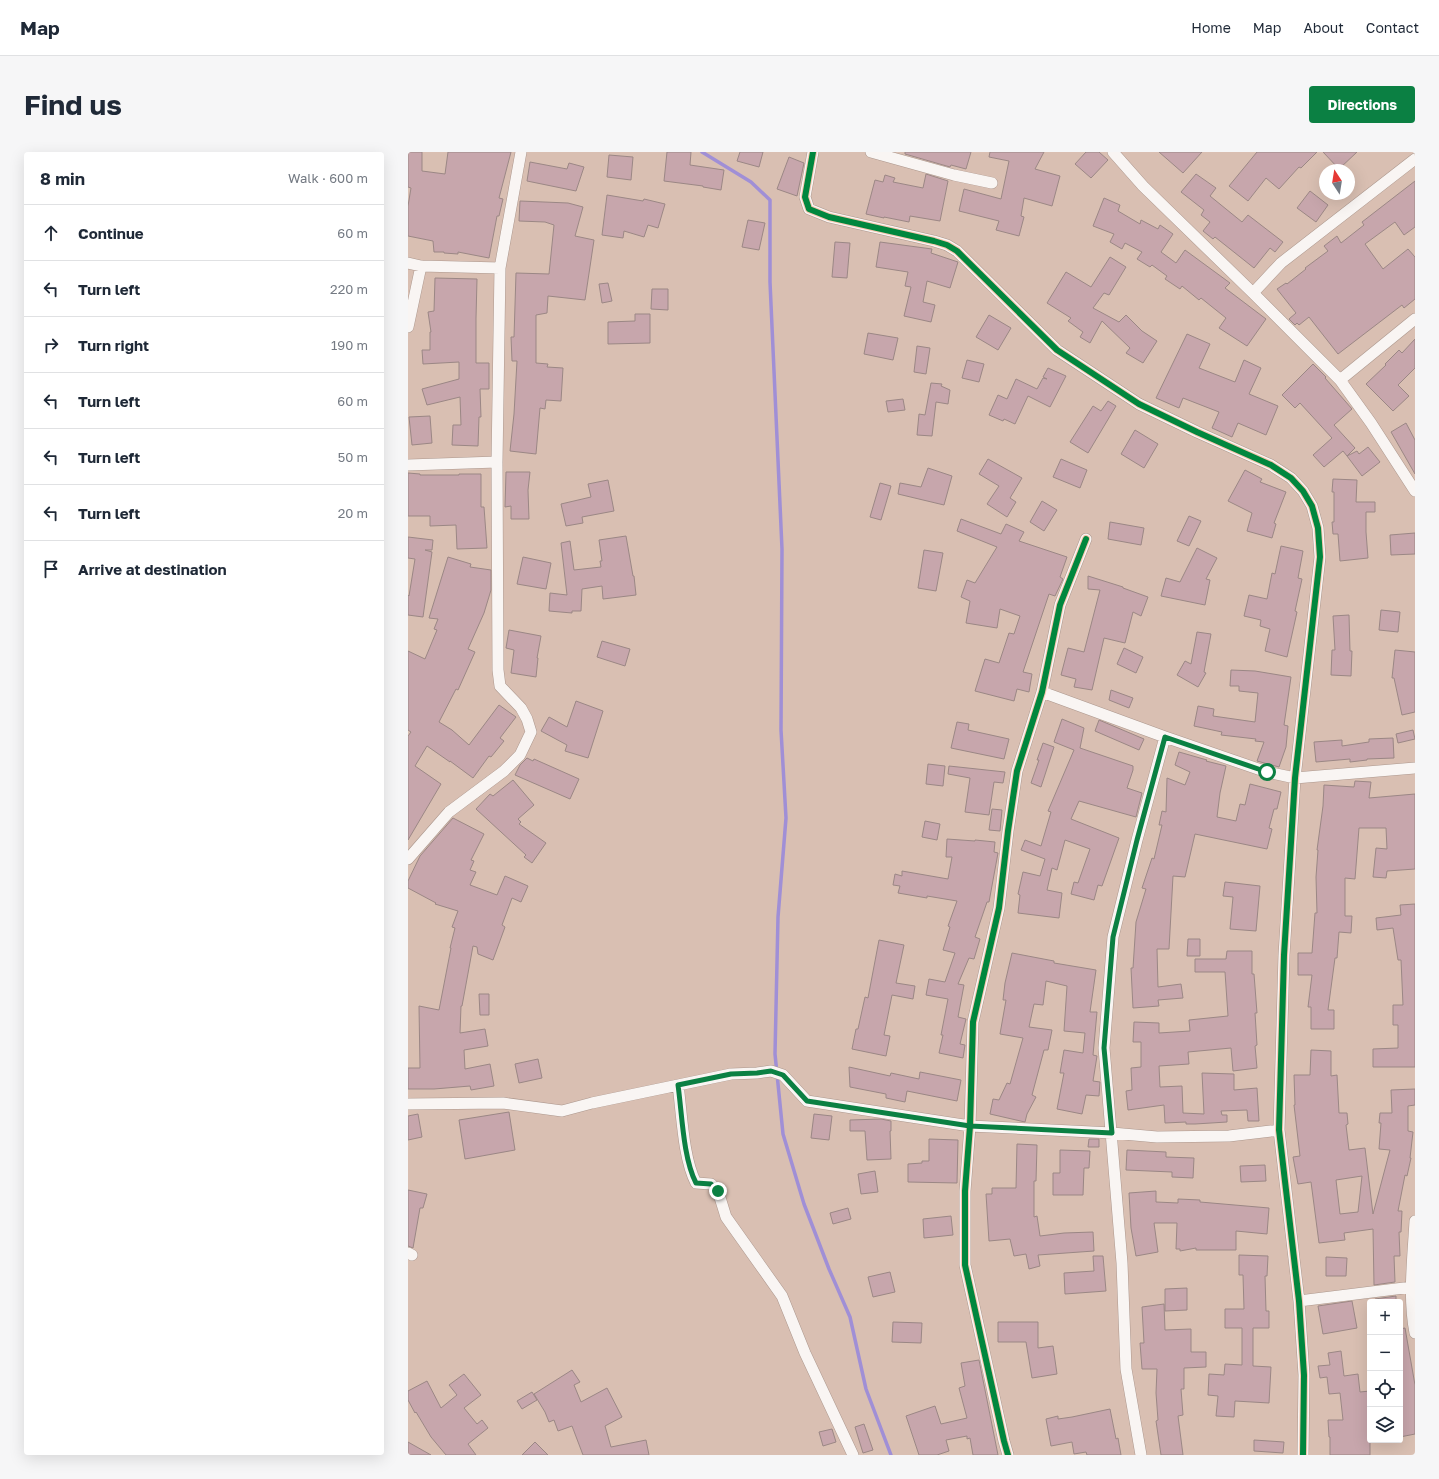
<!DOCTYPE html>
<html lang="en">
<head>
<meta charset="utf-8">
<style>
	body { margin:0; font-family:"Golos Text",sans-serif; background:#f6f6f7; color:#1f2937 }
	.controls { position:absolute; right:12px; bottom:12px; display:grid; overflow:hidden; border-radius:4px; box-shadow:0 4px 16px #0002 }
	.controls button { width:36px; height:36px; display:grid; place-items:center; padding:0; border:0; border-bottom:1px solid #e0e1e3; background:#fff; color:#1f2937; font:20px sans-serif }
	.compass { position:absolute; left:911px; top:12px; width:36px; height:36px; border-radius:50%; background:#fff; box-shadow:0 4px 16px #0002; rotate:348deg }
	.stop { position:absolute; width:12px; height:12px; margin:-9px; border:3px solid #0b8043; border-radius:50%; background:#fff }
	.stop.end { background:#0b8043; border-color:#fff; box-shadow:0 1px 4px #0008 }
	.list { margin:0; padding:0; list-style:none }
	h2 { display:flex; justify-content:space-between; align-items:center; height:52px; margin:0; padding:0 16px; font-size:17px }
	h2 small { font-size:13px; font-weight:400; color:#747a83 }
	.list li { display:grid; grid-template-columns:26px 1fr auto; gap:12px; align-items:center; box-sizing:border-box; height:56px; padding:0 16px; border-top:1px solid #e0e1e3 }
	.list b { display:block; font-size:15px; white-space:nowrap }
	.list em { font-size:13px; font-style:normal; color:#747a83 }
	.icon { flex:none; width:22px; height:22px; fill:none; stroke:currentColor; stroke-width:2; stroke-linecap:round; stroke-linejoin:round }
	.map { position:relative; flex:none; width:1007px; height:1303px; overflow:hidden; border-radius:4px }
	header { display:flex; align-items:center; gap:24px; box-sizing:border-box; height:56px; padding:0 20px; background:#fff; border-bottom:1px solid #e0e1e3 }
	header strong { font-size:19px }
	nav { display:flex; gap:22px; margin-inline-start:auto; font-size:14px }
	.intro { display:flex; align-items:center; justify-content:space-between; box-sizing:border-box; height:96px; padding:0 24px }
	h1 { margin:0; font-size:28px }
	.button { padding:10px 18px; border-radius:4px; background:#0b8043; color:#fff; font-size:14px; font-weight:700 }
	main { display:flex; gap:24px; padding:0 24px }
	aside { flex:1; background:#fff; border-radius:4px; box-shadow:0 4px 16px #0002 }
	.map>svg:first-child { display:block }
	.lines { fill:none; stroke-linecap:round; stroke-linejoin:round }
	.stream { stroke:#a08fd6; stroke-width:3.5 }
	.building { fill:#c7a6ac; stroke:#9b8785; fill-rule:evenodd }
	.street-casing { stroke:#ac978d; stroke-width:12 }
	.street { stroke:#f9f5f3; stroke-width:11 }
	.cycleway-casing { stroke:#f6c6ae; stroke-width:8 }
	.cycleway { stroke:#00873e; stroke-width:6 }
	.route { stroke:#0b8043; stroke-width:5 }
</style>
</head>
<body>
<header>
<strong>Map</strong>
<nav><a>Home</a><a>Map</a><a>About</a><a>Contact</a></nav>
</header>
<div class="intro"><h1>Find us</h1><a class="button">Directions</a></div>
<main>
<aside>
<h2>8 min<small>Walk · 600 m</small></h2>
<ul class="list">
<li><svg class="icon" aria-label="ahead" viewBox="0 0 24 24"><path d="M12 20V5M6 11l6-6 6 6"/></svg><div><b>Continue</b></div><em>60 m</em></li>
<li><svg class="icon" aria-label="left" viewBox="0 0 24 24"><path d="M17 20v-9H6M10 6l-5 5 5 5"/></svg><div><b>Turn left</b></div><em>220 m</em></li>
<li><svg class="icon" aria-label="right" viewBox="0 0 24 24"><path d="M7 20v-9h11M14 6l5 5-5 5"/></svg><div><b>Turn right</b></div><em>190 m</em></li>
<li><svg class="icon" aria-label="left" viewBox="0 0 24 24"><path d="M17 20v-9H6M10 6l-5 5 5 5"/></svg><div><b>Turn left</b></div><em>60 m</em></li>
<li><svg class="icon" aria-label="left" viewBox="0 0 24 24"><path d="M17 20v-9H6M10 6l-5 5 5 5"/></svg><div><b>Turn left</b></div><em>50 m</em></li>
<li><svg class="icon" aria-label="left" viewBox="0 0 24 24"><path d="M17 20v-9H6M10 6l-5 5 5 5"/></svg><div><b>Turn left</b></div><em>20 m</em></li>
<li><svg class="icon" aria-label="arrive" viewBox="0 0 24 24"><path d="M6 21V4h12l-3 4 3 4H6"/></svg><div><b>Arrive at destination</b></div></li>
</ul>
</aside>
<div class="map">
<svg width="1007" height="1303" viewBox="0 0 1007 1303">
	<rect width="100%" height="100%" fill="#d9bfb2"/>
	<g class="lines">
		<path class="stream" d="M294 0 343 30 362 48V130L374 397 373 578 378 666 370 765 367 902 375 982 396 1052 421 1117 442 1165 458 1237 483 1303"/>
	</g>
	<path class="building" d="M0 0H14V19L37 22 40 0H103L91 46 95 47 91 64H89L81 106 50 100V102L36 101V100H26L25 89 0 84V54L3 36 0 35Z
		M259 0H283L282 13 316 18 313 38 295 35V34L256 29Z
		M332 0H355L351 15 329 9Z
		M497 0H563L558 17 543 13 542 15 497 2Z
		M582 0H636L627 17 652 24 644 54 616 46 613 64 616 65 611 84 588 78 591 69 551 59 556 37 593 47 601 9 581 5Z
		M678 0H691L700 8 683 26 667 12Z
		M751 0H794L775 21Z
		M849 0H909L893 16 891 15 871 37 858 26 840 49 821 34Z
		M915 0H949L931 17Z
		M201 3 225 5 223 28 199 25Z
		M381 5 396 11 389 44 369 37Z
		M122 10 159 17 161 11 176 15 168 39 119 29Z
		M518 22 540 29 532 69 502 64 501 70 476 65V66L458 62 467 28 475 30 477 23 487 26 485 30 515 36Z
		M788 22 808 36 802 44 834 70 840 63 875 90 867 100 862 96 846 116 807 85 805 87 795 79 802 70 793 63 796 58 773 40Z
		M1007 29V75L996 83 987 70 957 92 975 117 1000 97 1007 105V147L996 156 994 153 930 202 901 165 891 173 889 171 887 173 881 167 888 161 869 137 878 131 879 132 898 117 897 116 920 99 916 94 929 84 933 91 956 73 954 70Z
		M902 39 920 53 908 70 889 56Z
		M199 43 235 49 236 47 257 52 250 76 240 73 236 85 216 79 215 86 194 83Z
		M696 46 712 53 710 59 732 72 733 68 750 77 752 73 765 82 753 100 768 111 777 98 822 131 817 136 858 167 839 194 811 176 818 166 793 146 791 148 774 134 772 137 757 127 759 124 744 113 742 115 729 107 734 100 717 91 714 97 702 90 706 82 685 74Z
		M112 49 160 51 175 55 167 84 186 88 177 148 140 144 139 161 128 163V211L140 212 139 215 155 216 153 249 138 248 137 257 132 256 128 302 102 299 106 262 109 209H104L103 185H106L108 121 141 122 146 73 137 70 111 69Z
		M340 68 357 71 351 98 334 95Z
		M427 90 442 91 439 126 424 125Z
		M472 90 524 97 523 101 550 110 542 136 519 129 515 150 527 153 523 170 496 164 503 135 497 134 500 120 468 115Z
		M702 105 718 115 701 143 696 141 685 156 711 170 718 163 734 179 749 189 735 211 718 201 722 196 694 169 682 191 672 185 675 180 660 169 663 166 639 151 658 120 683 135Z
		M27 126 69 127 68 166V211H81V237H72L73 265H71L70 294 44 293 45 273H53L52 245 19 253 14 237 51 227V210L15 212 14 198H22V180H23L20 160 26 159Z
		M200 131 204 149 194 151 191 132Z
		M244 137H260V158L243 157Z
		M227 162H242V191L200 192V170L227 169Z
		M581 163 603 176 590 198 568 185Z
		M460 181 490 186 485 208 456 202Z
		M779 182 802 192 791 216 827 230 836 208 853 216 841 242 870 254 858 283 830 271 824 285 804 276 811 260 775 246 771 256 748 246Z
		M1007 187V216L990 233 1001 244 985 259 958 232 978 213 977 212 991 198 994 201Z
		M509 194 522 196 518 222 506 220Z
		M559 208 576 212 571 230 554 226Z
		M905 212 918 225 917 226 944 257 926 273 947 296 939 304 935 299 916 315 905 303 924 286 892 251 887 256 874 243Z
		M640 216 658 224 642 255 620 244 607 272 596 267 595 269 581 263 590 243 599 247 608 227 629 237 635 226 639 227 635 225Z
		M523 231 534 232 533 234 542 238 540 252 528 250 524 284 509 283 511 262 517 263Z
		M495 247 497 258 480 260 478 249Z
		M700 249 708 254 680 301 662 290 685 254 693 259Z
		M22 264 24 291 4 293 1 265Z
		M998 271 1007 288V322L983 280Z
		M727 278 750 292 736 316 713 302Z
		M960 295 972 310 954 324 939 304 949 299 951 302Z
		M580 307 614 326 602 346 608 350 599 365 579 352 591 334 571 322Z
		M653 307 679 318 672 336 645 325Z
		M520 316 544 324 536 353 490 342 492 331 513 335Z
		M837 318 854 327 852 330 878 340 866 371 868 372 864 386 839 379 844 361 820 349Z
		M98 320H122L120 338 121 367H103V354L97 355Z
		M0 321 12 322V323H51V322H73V355H76L79 396 49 397 48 373 22 374V364H0Z
		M925 327 949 328 948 350H967V360H958V380L960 406 932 409 930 382H925L924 370H926V340H924Z
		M200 328 206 359 174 365 175 371 158 374 153 352 183 345 180 332Z
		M472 331 483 334 473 368 462 365Z
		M634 349 649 358 636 379 622 370Z
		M781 364 793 369 781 394 769 389Z
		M553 367 593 382 598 372 616 380 611 389 659 405 652 425 655 427 647 444 641 442 615 520 624 522 621 540 609 537 606 549 567 539 577 507 591 511 601 481 606 482 612 464 592 457 589 476 558 471 562 449 553 445 559 428 567 431 589 395 549 379Z
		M702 370 736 376 733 393 700 387Z
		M1007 381V402L983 403 982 383Z
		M218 384 225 424H226L228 443 195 447 194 434 174 437 173 459H164V461L141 459 142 441 159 443 153 391 162 389 166 418 193 415 192 409H194L191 388Z
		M0 385 25 388 24 398H17L24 400 15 465 0 463V443L1 444 7 407 0 406Z
		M873 394 895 399 890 426 894 427 887 459 889 460 879 505 857 499 862 477 852 474 853 468 836 464 841 443 859 447 864 421 867 422Z
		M789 396 809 406 798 427 802 428 797 453 753 444 758 426 772 430Z
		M516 398 535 401 528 439 510 436Z
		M40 405 63 412 62 415 83 418V438L76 461 60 497 67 500 50 538 48 537 31 570 44 578 61 593 91 553 108 565 92 586 96 589 83 605 81 604 65 626 42 609V610L19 594 7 614 33 632 0 688V584L3 580 0 578V499L17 507 29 478 26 477 30 467 21 466Z
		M115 405 143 411 138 437 109 432Z
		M680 424 715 435V436L740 445 733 464 725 460 717 491 696 486 684 538 666 535 668 527 653 523 660 496 676 500 692 438 680 437Z
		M973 458 992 460 990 480 971 478Z
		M941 463 942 499H944L943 524 923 523 924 498H927L925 464Z
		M101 478 133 484 129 506H130L128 525 103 521 106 498 98 496Z
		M789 480 803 482 796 520 798 521 790 535 769 523 777 509 783 512Z
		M194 489 222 497 217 514 189 505Z
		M716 496 735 505 728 521 709 512Z
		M987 498 1007 500V560L994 563 986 526H984Z
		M823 518 847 519 883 525 876 573 880 574 878 595 871 615 849 609 856 590 847 589 848 587 813 583 814 580 786 574 790 554 806 557 805 564 847 570 850 541 831 539V534H822Z
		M703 538 725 546 721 556 701 548Z
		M168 549 195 559 180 606 157 599 159 593 133 579 141 565 159 575Z
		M654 567 676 576 672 596 725 614V618L719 636 734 641 728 665 671 649 663 667 711 686 694 734 690 733 686 748 663 742 666 730 670 731 682 697 657 688 649 718 644 716 639 738 654 741 651 766 610 761 612 743 610 742 615 720 632 724 637 707 613 698 617 688 633 694 643 660 640 659 666 598 646 590Z
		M691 568 736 587 731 598 687 579Z
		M549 570 561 572 560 578 601 587 596 607 543 596Z
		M1005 578 1007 587 990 591 988 582Z
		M985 586 986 606 959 607V608L942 610V607L908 610 906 590 934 588V594L961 590V587Z
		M635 591 646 595 633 635 623 631 631 608H629Z
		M771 600 799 608 798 609 818 614 812 641 809 665 828 669 832 652 837 653 842 632 873 640 869 657H866L861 676 864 677 859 697 787 682 777 725 765 724 761 797H749L750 835 773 832 775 846 750 848 751 854 725 856 723 816H725L728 770 738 737 734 736 744 706 746 707 754 673H751L754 659 758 660 759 626 777 633 782 620 767 613Z
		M119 606 125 609 126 607 171 627 162 647 107 623 112 613Z
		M520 612 537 614 535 634 518 632Z
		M541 614 597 620 595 631 586 630 581 663 557 660 562 626 540 622Z
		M105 628 126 653 110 667 113 670 111 672 138 691 124 711 116 705 118 703 68 657 82 642 85 644Z
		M947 629 963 630 961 646 1007 642V717L979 719 978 726 965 725 968 696 979 697 978 676H951L947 727 937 726V764H944L943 781 931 780 929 806H927L920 858H926V877H903V855H900L904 823H890V801H904L907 761H909L908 725 910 698H909L915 654 916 633 946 635Z
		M584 657 594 658 592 679 581 678Z
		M45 666 76 682 63 708 66 709 62 718 68 720 62 733 89 743 97 724 120 734 113 750 104 746 94 773 97 775 85 808 70 802 69 795 65 794 54 854H53L52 881 77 877 80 894 56 898 57 917 82 912 86 934 63 938 62 934 26 937H0V916H12L11 854 31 858 43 796H42L47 776 44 775 50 759 27 752 28 751 0 736V729L12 704Z
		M517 669 532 672 529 688 514 685Z
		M539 687 567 689V688L587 690 586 700 590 701 581 750H579L567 785 572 787 566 807 561 806 550 832 556 833 550 865 558 867 552 892 557 893 555 906 531 901 535 883H533L540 847 518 843 521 827 537 830 547 801 535 798 542 775 540 774 549 749 519 744V746L490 741 492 734 485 733 487 722 494 724V719L540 727 544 705H538Z
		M817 730 852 734 848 779 822 777 825 745 815 744Z
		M1007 752V915H965V897L990 896V873H985V853H995L993 808H990L985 776 969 778 968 766 993 763 992 753Z
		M780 787H792V804H779Z
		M471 788 496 793 488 831 507 834 505 847 484 843 476 883 482 884 478 904 444 897 448 877H450L457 845 460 846Z
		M819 799H844V822H846L849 861H847L849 893 847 894 849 916 825 919 823 896 780 900 781 912 751 914 752 935 774 934 775 961 796 962 794 921 826 922V938L849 936 851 969H840L839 958 813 959 814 963H819V970L787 972H778V970L757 971 756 953 720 958 718 939 724 938 723 916 733 915V890H725L726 870 751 871V881L782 879 781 868 820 864 817 820H787V807H818Z
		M604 801 646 809V811L688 818 682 860H689L685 903 689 904 685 929 692 930 691 944 678 943 674 962 649 957 656 921H652L656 898 675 901 677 881 656 879 659 834 638 829 635 853 626 852 621 875 644 878 640 898H636L624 943 628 945 619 962 617 970 582 962 585 947 591 948 599 931 602 932 615 886 592 882 598 848H595L597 831Z
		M71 842H81V863H72Z
		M903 898 923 899V924L929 923 931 961H939L940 972 938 973 941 998 957 996 965 1062 982 998 971 997 973 971H971L972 961H984L983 938 1007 937V953L1000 954V979L1005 980 1002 1006H1003L999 1024 997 1023 990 1059H994L993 1080H991L992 1104H986L987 1130 966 1133 965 1077 936 1081 937 1088 911 1091 903 1030 890 1032 885 1005 892 1004 886 953H887L886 923H902ZM954 1024 950 1060 932 1062 928 1028Z
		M130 907 134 926 111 931 107 912Z
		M441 915 482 924 483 921 511 927 512 920 553 928 549 949 499 939 497 950 478 946V942L442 935Z
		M101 960 107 998 57 1007 51 968Z
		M10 962 14 985 0 988V964Z
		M406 962 424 964 421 988 403 986Z
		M473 967 483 969V979H482L483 1007 459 1008 457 979H442V968Z
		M521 987 550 988 549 1031 500 1030V1012L514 1011V1009H521Z
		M681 987H691V995H680Z
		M609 992 629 993 628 1029H626V1065L629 1064 632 1084 656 1081 685 1080 686 1099 630 1103 632 1114 621 1117 618 1102 606 1104 602 1087 581 1089 578 1042H584V1036H608Z
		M652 998 682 999 681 1016H676L675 1043H645V1021H652Z
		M719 998 758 1000V1005L786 1006 785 1026 764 1025V1020L718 1018Z
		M857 1013 858 1029 833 1030 832 1014Z
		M467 1019 470 1040 453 1042 450 1022Z
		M0 1038 19 1042 15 1056H12L5 1096 0 1094Z
		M748 1039V1050L770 1051V1047L792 1048V1050L861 1056 859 1082 828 1079V1098H788V1096L772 1099V1097H768L769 1071H746L750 1100 728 1104 723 1076 721 1041Z
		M440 1056 443 1067 425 1072 422 1061Z
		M543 1064 545 1083 516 1086 515 1067Z
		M831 1103 860 1104 859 1124H857L858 1159H861V1176H845V1214L863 1215 861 1251 827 1249 826 1265 808 1264 810 1244 800 1243 801 1222 816 1223 817 1212 834 1213V1176H817V1157H836L835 1123H831Z
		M685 1104H695L698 1139 657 1142 656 1121 686 1119Z
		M918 1105 939 1106 938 1124H918Z
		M482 1120 487 1140 465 1145 460 1125Z
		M779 1136V1158L757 1159V1137Z
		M988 1144V1150H967V1147Z
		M944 1149 949 1176 915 1182 910 1154Z
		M756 1152 757 1178 783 1177V1200H798V1215L776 1216V1237H773L775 1263 770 1264 775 1303H753L748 1269 750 1268 748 1241 749 1217H734L732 1191H736L734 1155Z
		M485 1170 514 1171 513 1191 484 1190Z
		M590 1170H630V1196L645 1194 649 1222 624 1226 618 1190H590Z
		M997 1176 1007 1233V1282L992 1285V1177Z
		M933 1199 936 1224 950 1222 952 1240 962 1239V1303H922V1285H921L920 1268H935L932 1241 921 1242 919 1225 912 1226 910 1214 922 1213 920 1201Z
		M571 1208 590 1303H565L562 1286 559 1287V1284L538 1288 541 1299 529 1303H511L498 1264 527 1254 533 1272 559 1266 551 1236 557 1234 553 1211Z
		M164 1218 172 1230 166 1233 173 1250 199 1236 214 1265 197 1274 203 1295 238 1288 241 1303H175L164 1274 150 1279 146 1268 141 1270 137 1260 126 1242Z
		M56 1222 73 1243 56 1256 69 1272 74 1268 80 1276 60 1292 68 1303H38L23 1285 8 1260 7 1261 0 1248V1239L19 1229 33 1256 49 1243 41 1233Z
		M124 1240 129 1248 114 1257 109 1249Z
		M702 1257 708 1287 710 1286 713 1303H679L678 1300 666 1302 664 1290 643 1294 638 1267 650 1264V1267L664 1265Z
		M456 1272 465 1298 455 1301 447 1275Z
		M424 1277 428 1290 415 1294 411 1280Z
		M846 1288 876 1290 875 1301 846 1299Z
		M0 1290 23 1303H0Z
		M127 1290 140 1303H114Z"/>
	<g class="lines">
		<defs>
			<path id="street" d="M405 0 397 45 401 57 421 65 526 89 539 93 549 99 649 198 731 252 789 280 863 313 883 326 895 339 904 354 910 376 912 405 887 626 876 803 871 978 891 1149 896 1223 895 1303
				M463 0 546 23 584 31
				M705 0 735 34 845 141 932 228 963 271 1007 339
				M0 111 13 114 92 116
				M845 141 873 111 1007 7
				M0 175 13 114
				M932 228 1007 167
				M0 313 89 310
				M634 540 757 585 859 620 887 626 1007 616
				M0 707 41 660 96 619 112 603 123 580 119 567 113 556 92 534 90 518 89 310 92 116 113 0
				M270 933C274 962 275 1006 288 1031L303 1032 310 1039 318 1065 374 1144 397 1201 445 1303
				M0 952 95 951 154 959 184 951 323 922 349 921 363 919 375 923 399 949 562 974 704 981 749 985 821 984 871 978
				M1007 1069C1005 1106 1000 1145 1007 1181
				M0 1101 4 1103
				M891 1149 1004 1135
				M600 1303 596 1289 557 1113V1039L562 974 565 870 591 756 600 679 609 619 634 540 652 453 678 387
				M733 1303 718 1217 714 1111 696 896 705 785 729 688 757 585"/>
		</defs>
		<use href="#street" class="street-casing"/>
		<use href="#street" class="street"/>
		<defs>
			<path id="cycleway" d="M405 0 397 45 401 57 421 65 526 89 539 93 549 99 649 198 731 252 789 280 863 313 883 326 895 339 904 354 910 376 912 405 887 626 876 803 871 978 891 1149 896 1223 895 1303
				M600 1303 596 1289 557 1113V1039L562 974 565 870 591 756 600 679 609 619 634 540 652 453 678 387"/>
		</defs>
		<use href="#cycleway" class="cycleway-casing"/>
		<use href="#cycleway" class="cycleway"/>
	</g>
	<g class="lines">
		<path class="route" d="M310 1039 303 1032 288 1031C275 1006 274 961 270 933L323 922 349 921 363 919 375 923 399 949 562 974 704 981 696 896 705 785 729 688 757 585 859 620"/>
	</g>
</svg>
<div class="controls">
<button>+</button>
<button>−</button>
<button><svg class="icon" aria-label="locate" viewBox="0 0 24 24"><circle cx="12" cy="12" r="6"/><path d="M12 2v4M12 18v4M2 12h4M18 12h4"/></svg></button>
<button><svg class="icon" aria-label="layers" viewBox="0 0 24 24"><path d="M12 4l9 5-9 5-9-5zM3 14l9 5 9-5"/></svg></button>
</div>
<svg class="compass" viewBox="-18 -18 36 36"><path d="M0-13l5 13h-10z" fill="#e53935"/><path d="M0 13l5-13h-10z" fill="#747a83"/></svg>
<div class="stop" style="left:859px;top:620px"></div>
<div class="stop end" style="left:310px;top:1039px"></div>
</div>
</main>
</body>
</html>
